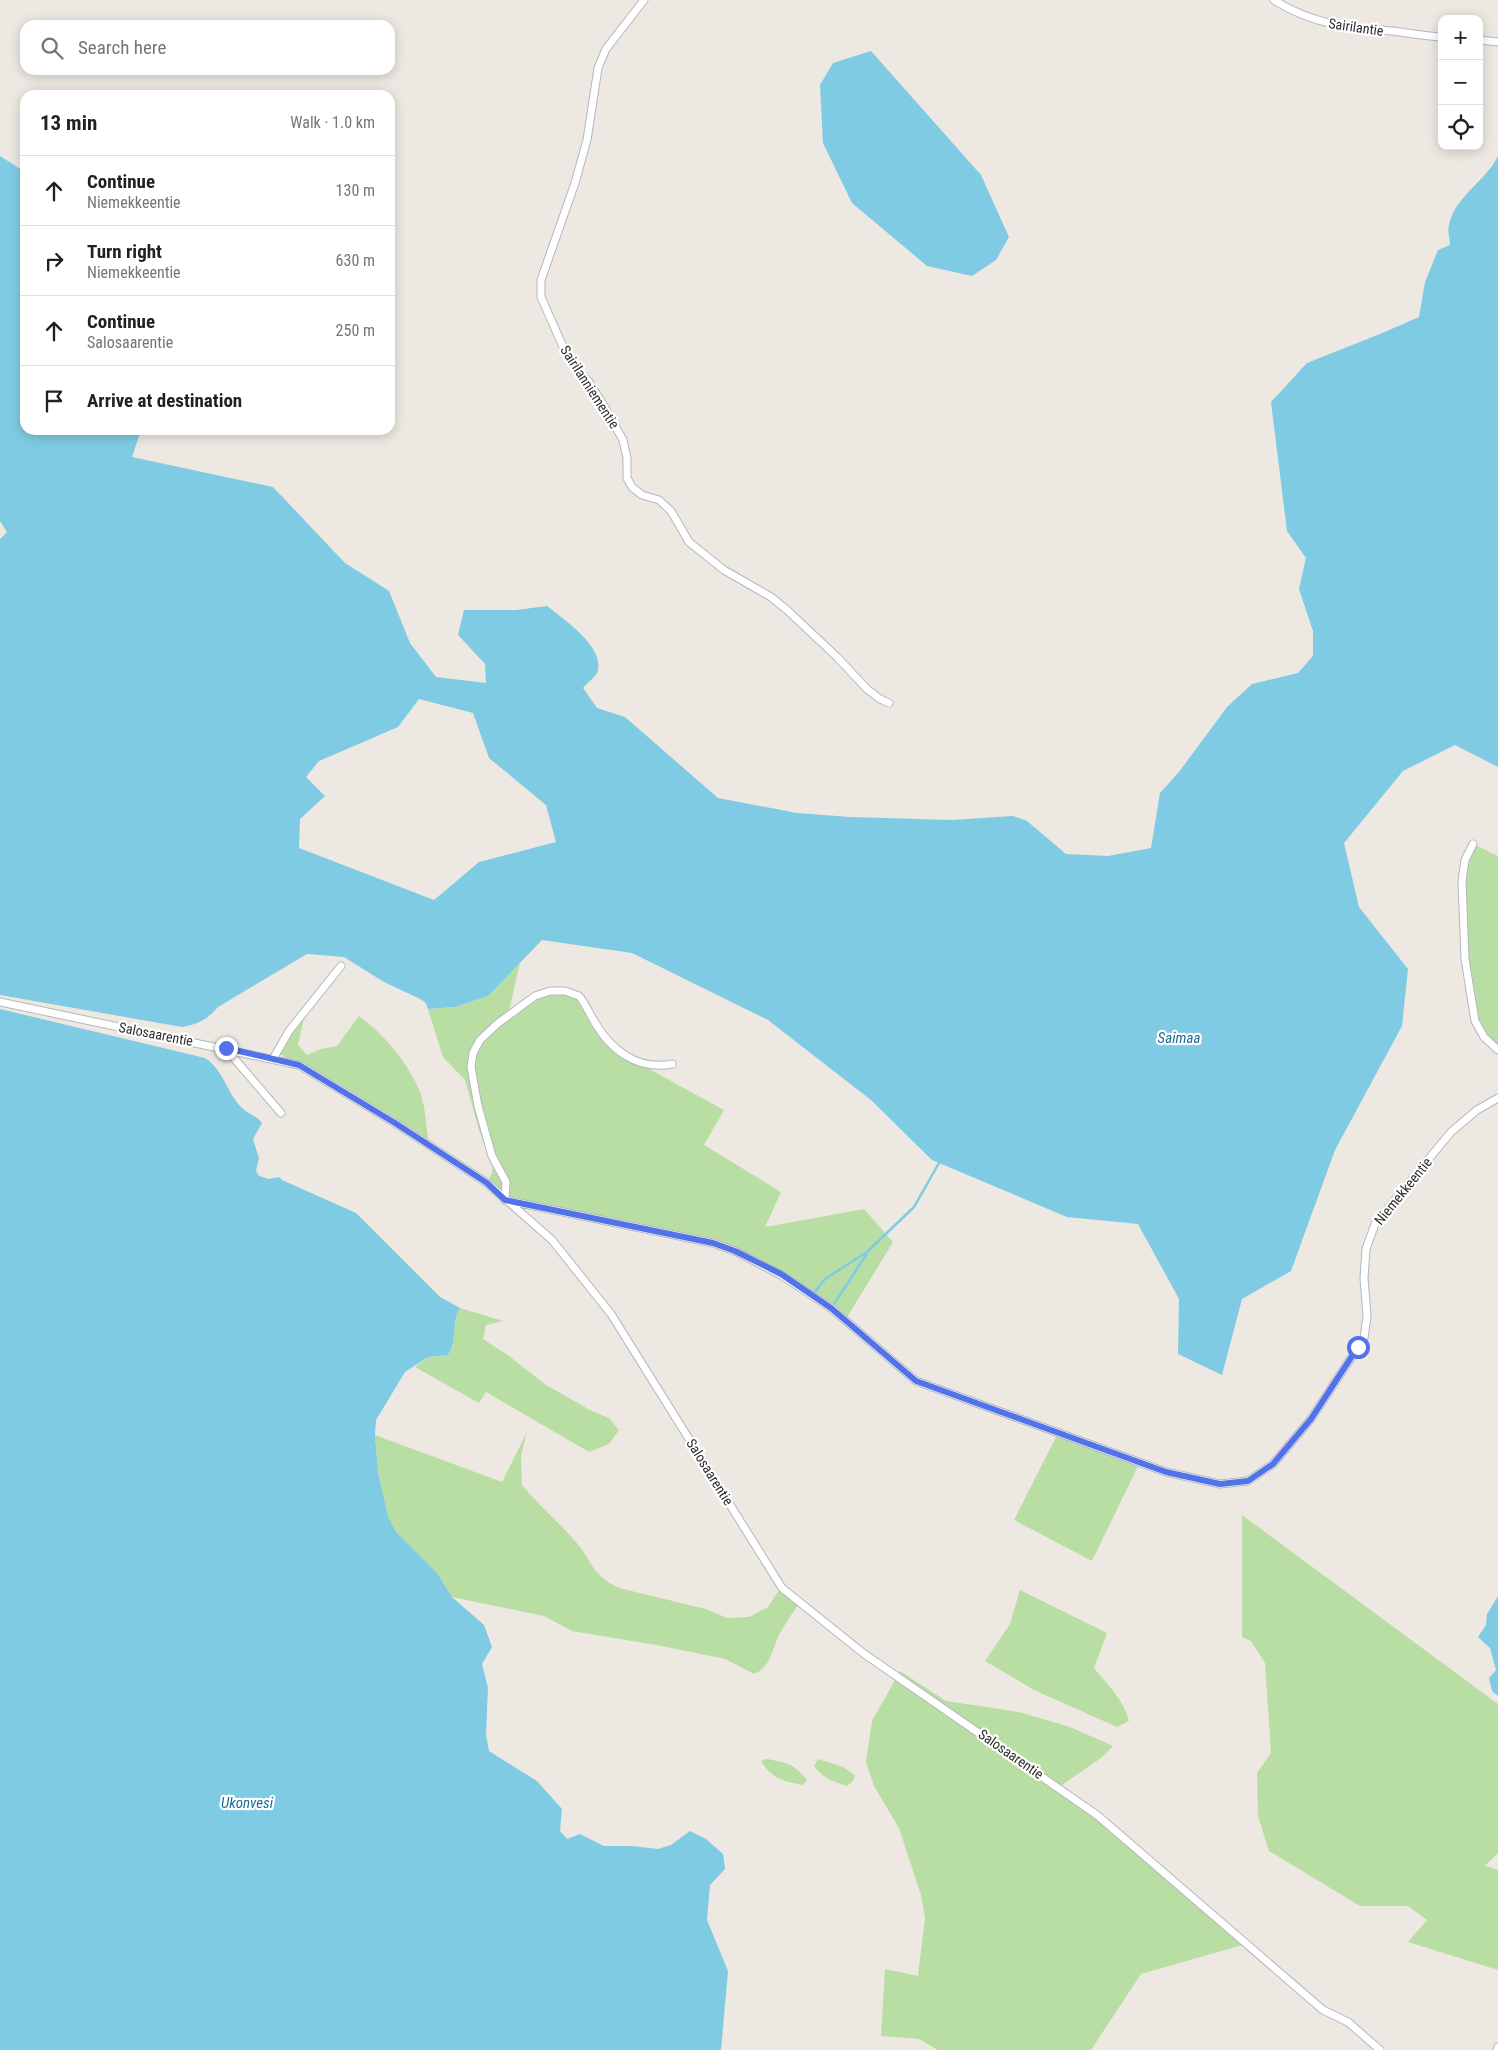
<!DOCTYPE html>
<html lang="en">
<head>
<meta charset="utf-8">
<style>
	body { margin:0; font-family:"Roboto Condensed",sans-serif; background:#f6f6f6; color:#202124 }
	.controls { position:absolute; right:15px; top:15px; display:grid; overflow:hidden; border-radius:10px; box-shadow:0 2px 12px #0003 }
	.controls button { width:45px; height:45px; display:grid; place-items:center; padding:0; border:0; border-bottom:1px solid #e0e0e0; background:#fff; color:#202124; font:25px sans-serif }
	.stop { position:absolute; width:15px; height:15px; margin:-11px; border:4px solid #5272e9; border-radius:50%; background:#fff }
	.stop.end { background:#5272e9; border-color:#fff; box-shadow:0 1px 5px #0008 }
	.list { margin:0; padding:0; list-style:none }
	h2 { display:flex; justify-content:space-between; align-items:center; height:65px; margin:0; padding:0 20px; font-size:21px }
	h2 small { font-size:16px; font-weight:400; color:#757577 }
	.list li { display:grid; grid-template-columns:32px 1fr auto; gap:15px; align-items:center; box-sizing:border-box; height:70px; padding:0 20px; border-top:1px solid #e0e0e0 }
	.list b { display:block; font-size:19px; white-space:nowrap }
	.list p { margin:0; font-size:16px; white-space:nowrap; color:#757577 }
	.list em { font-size:16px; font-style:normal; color:#757577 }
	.icon { flex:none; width:28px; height:28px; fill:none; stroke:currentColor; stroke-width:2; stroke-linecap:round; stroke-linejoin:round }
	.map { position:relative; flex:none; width:1498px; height:2050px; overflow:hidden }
	.search { position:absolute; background:#fff; box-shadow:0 2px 12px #0003; left:20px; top:20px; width:375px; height:55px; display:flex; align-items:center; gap:12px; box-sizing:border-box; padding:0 18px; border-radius:15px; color:#757577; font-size:19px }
	.panel { position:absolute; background:#fff; box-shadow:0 2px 12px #0003; left:20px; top:90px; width:375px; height:345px; border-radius:15px }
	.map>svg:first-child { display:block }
	.green { fill:#b9dea3 }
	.water { fill:#7fcbe4; fill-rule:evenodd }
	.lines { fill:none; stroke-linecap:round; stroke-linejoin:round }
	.stream { stroke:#7fcbe4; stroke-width:2.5 }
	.minor-casing { stroke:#b4b7bf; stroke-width:9 }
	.minor { stroke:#fff; stroke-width:7 }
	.route { stroke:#5272e9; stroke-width:6 }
	.labels { text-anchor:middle; stroke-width:4.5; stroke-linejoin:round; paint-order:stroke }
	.street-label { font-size:14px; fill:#2d2d2d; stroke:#fff }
	.water-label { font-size:15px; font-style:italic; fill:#1b6c93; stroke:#fff }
</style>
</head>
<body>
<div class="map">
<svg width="1498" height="2050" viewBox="0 0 1498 2050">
	<rect width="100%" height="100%" fill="#ede8e1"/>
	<path class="green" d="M1473 844 1498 856V1050L1475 1021 1465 959 1462 881Z
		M520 962 508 1016 535 996 550 991 579 996 603 1035 631 1059 724 1110 704 1145 781 1192 765 1227 864 1209 893 1242 846 1319 735 1251 505 1200 487 1183 492 1173 493 1165 479 1130 465 1080 443 1057 428 1009 455 1007 488 996Z
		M307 1005 298 1045 307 1055 321 1049 337 1046 359 1016C384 1034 411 1066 421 1095 426 1110 426 1129 429 1145L277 1052Z
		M460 1308 503 1321 486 1325 483 1339 509 1356 546 1385 590 1410 609 1418 619 1430 609 1444 589 1452 486 1392 479 1403 415 1367 428 1357 448 1355C458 1343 451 1321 460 1308Z
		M527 1432 521 1456 522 1485C538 1505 558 1521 575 1541 593 1561 591 1575 619 1588L706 1609 727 1618 749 1617 768 1607 777 1593 782 1588 800 1603C793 1612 786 1622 780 1633 772 1648 772 1666 754 1674L725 1659 662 1646 572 1631 544 1616 452 1597 437 1573 396 1532 388 1516 378 1472 375 1435 502 1482Z
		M1058 1433 1140 1462 1092 1561 1014 1520Z
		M1242 1515 1498 1704V1853L1485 1866 1498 1870V1970L1408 1942 1427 1920 1408 1906H1360L1269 1851 1258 1816 1257 1773 1271 1753 1265 1663 1251 1641 1242 1637Z
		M1020 1590 1107 1633 1094 1668C1107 1684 1124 1700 1129 1721L1117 1727 1034 1690 985 1661 1010 1624Z
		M900 1671 946 1701 1019 1712 1070 1727 1113 1746 1101 1758 1059 1787 1097 1815 1246 1944 1141 1974 1091 2050H938L919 2039 881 2036 885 1969 918 1976 925 1918 921 1895 899 1828 874 1786 866 1762 872 1721Z
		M766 1759C785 1762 795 1764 807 1780L803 1785C783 1781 772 1779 761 1761Z
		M818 1759 843 1767 855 1775 853 1781 847 1786C833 1782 823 1778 814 1766Z"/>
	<path class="water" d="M871 51 981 175 1009 237 996 260 972 276 927 266 852 203 823 143 820 85 833 63Z
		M0 156 25 172V430H141L132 457 273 487 345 563 389 591 410 643 436 677 486 683 485 664 458 635 464 610H516L547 606C563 619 607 648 597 673 594 678 587 683 583 688L597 708 625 717 718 798 797 813 850 817 952 820 1013 816 1027 821 1066 854 1108 856 1151 848 1160 793 1179 772 1227 707 1252 684 1298 673 1313 656V631L1299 589 1306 558 1287 531 1271 402 1307 363 1380 334 1419 317 1425 282 1438 250 1450 245C1450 239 1447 231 1449 225 1455 196 1486 181 1498 156V767L1455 745 1403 771 1344 843 1359 907 1408 969 1402 1026 1335 1150 1291 1271 1242 1299 1222 1375 1178 1354 1179 1299 1138 1224 1067 1217 932 1160 871 1100 768 1020 632 953 542 940 488 996 455 1007 428 1009 426 1003 420 999 384 982 344 957 307 954 218 1007C207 1020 198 1024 182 1027L0 995V539L7 532 0 521ZM419 699 473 713 489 758 546 805 556 842 479 862 434 900 299 848 300 819 325 796 306 777 319 761 398 727Z
		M0 1009 205 1058C223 1070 226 1090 240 1106 246 1113 257 1116 262 1123L253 1139 259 1158 256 1171 259 1176 269 1179 279 1177 282 1180 356 1213 440 1297 460 1308C451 1321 458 1342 448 1355L428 1357 405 1372 376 1420 375 1435 378 1472 388 1516 396 1532 437 1573 452 1597 484 1625 492 1647 482 1664 488 1688 486 1735 489 1751 537 1781 562 1809 560 1831 567 1839 580 1834 604 1846H632L658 1849 671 1845 690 1831 706 1839 723 1854 725 1869 710 1885 707 1920 728 1971 721 2050H0Z
		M1498 1596V1696L1492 1691 1489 1678 1496 1670 1490 1648 1478 1637 1486 1625 1487 1614Z"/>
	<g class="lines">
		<path class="stream" d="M813 1294 825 1279 867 1252 914 1207 939 1163
			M832 1307 866 1255"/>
		<defs>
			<path id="minor" d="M644 0 606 49 598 68 587 140 575 183 541 280V297L564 349 576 368 589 382 601 401 623 440 627 458V478L632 487 642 495 659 500 671 511 689 542 724 570 771 597 787 610 837 657 867 689 880 699 889 703
				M1274 0C1311 24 1349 28 1392 31 1408 33 1425 36 1442 37
				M1479 40 1498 42
				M1473 844 1465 860 1462 881 1465 959 1475 1021 1484 1037 1498 1050
				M0 1002 299 1065 395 1123 487 1183 552 1240 611 1314 782 1588 863 1653 1097 1815 1323 2010 1348 2022 1380 2050
				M226 1049 281 1113
				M273 1059 289 1031 341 966
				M672 1064C637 1071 609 1049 593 1019 588 1011 585 1003 579 996L565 991H550L535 996 497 1024 480 1040 473 1053 471 1067 478 1106 492 1156 506 1182 505 1200 713 1243 735 1251 781 1275 831 1308 916 1381 1166 1472 1220 1484 1248 1481 1273 1464 1311 1419 1364 1338 1367 1316 1364 1278 1366 1249 1375 1224 1451 1132 1477 1110 1498 1098
				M1497 2050 1498 2047"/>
		</defs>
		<use href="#minor" class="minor-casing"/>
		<use href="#minor" class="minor"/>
	</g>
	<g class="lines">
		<path class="route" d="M226 1048 299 1065 395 1123 487 1183 505 1200 713 1243 735 1251 781 1274 831 1308 916 1381 1166 1472 1220 1484 1248 1481 1273 1464 1311 1419 1358 1347"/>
	</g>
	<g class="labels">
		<g class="street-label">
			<text transform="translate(1356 27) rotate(8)" y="5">Sairilantie</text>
			<text transform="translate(590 387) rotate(57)" y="5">Sairilanniementie</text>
			<text transform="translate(156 1034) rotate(11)" y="5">Salosaarentie</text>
			<text transform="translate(1403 1191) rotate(-51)" y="5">Niemekkeentie</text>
			<text transform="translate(710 1472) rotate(58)" y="5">Salosaarentie</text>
			<text transform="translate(1011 1754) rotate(35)" y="5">Salosaarentie</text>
		</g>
		<g class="water-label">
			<text x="1179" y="1043">Saimaa</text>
			<text x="247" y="1808">Ukonvesi</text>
		</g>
	</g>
</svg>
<div class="controls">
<button>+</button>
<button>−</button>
<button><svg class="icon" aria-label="locate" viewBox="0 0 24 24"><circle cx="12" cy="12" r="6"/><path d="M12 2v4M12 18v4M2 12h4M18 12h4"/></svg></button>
</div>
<div class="stop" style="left:1358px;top:1347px"></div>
<div class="stop end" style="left:226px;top:1048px"></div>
<div class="search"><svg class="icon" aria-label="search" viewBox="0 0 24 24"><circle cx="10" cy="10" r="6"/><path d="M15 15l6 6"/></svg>Search here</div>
<section class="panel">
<h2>13 min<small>Walk · 1.0 km</small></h2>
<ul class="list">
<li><svg class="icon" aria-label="ahead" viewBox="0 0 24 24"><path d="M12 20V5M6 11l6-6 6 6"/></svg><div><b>Continue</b><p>Niemekkeentie</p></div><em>130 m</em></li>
<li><svg class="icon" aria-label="right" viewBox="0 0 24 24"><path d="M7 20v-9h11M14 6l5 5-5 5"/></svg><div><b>Turn right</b><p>Niemekkeentie</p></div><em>630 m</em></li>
<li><svg class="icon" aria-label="ahead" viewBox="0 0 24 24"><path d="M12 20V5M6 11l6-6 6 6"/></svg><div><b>Continue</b><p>Salosaarentie</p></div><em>250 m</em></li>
<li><svg class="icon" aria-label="arrive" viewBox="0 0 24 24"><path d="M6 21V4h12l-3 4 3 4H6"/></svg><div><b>Arrive at destination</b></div></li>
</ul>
</section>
</div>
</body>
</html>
